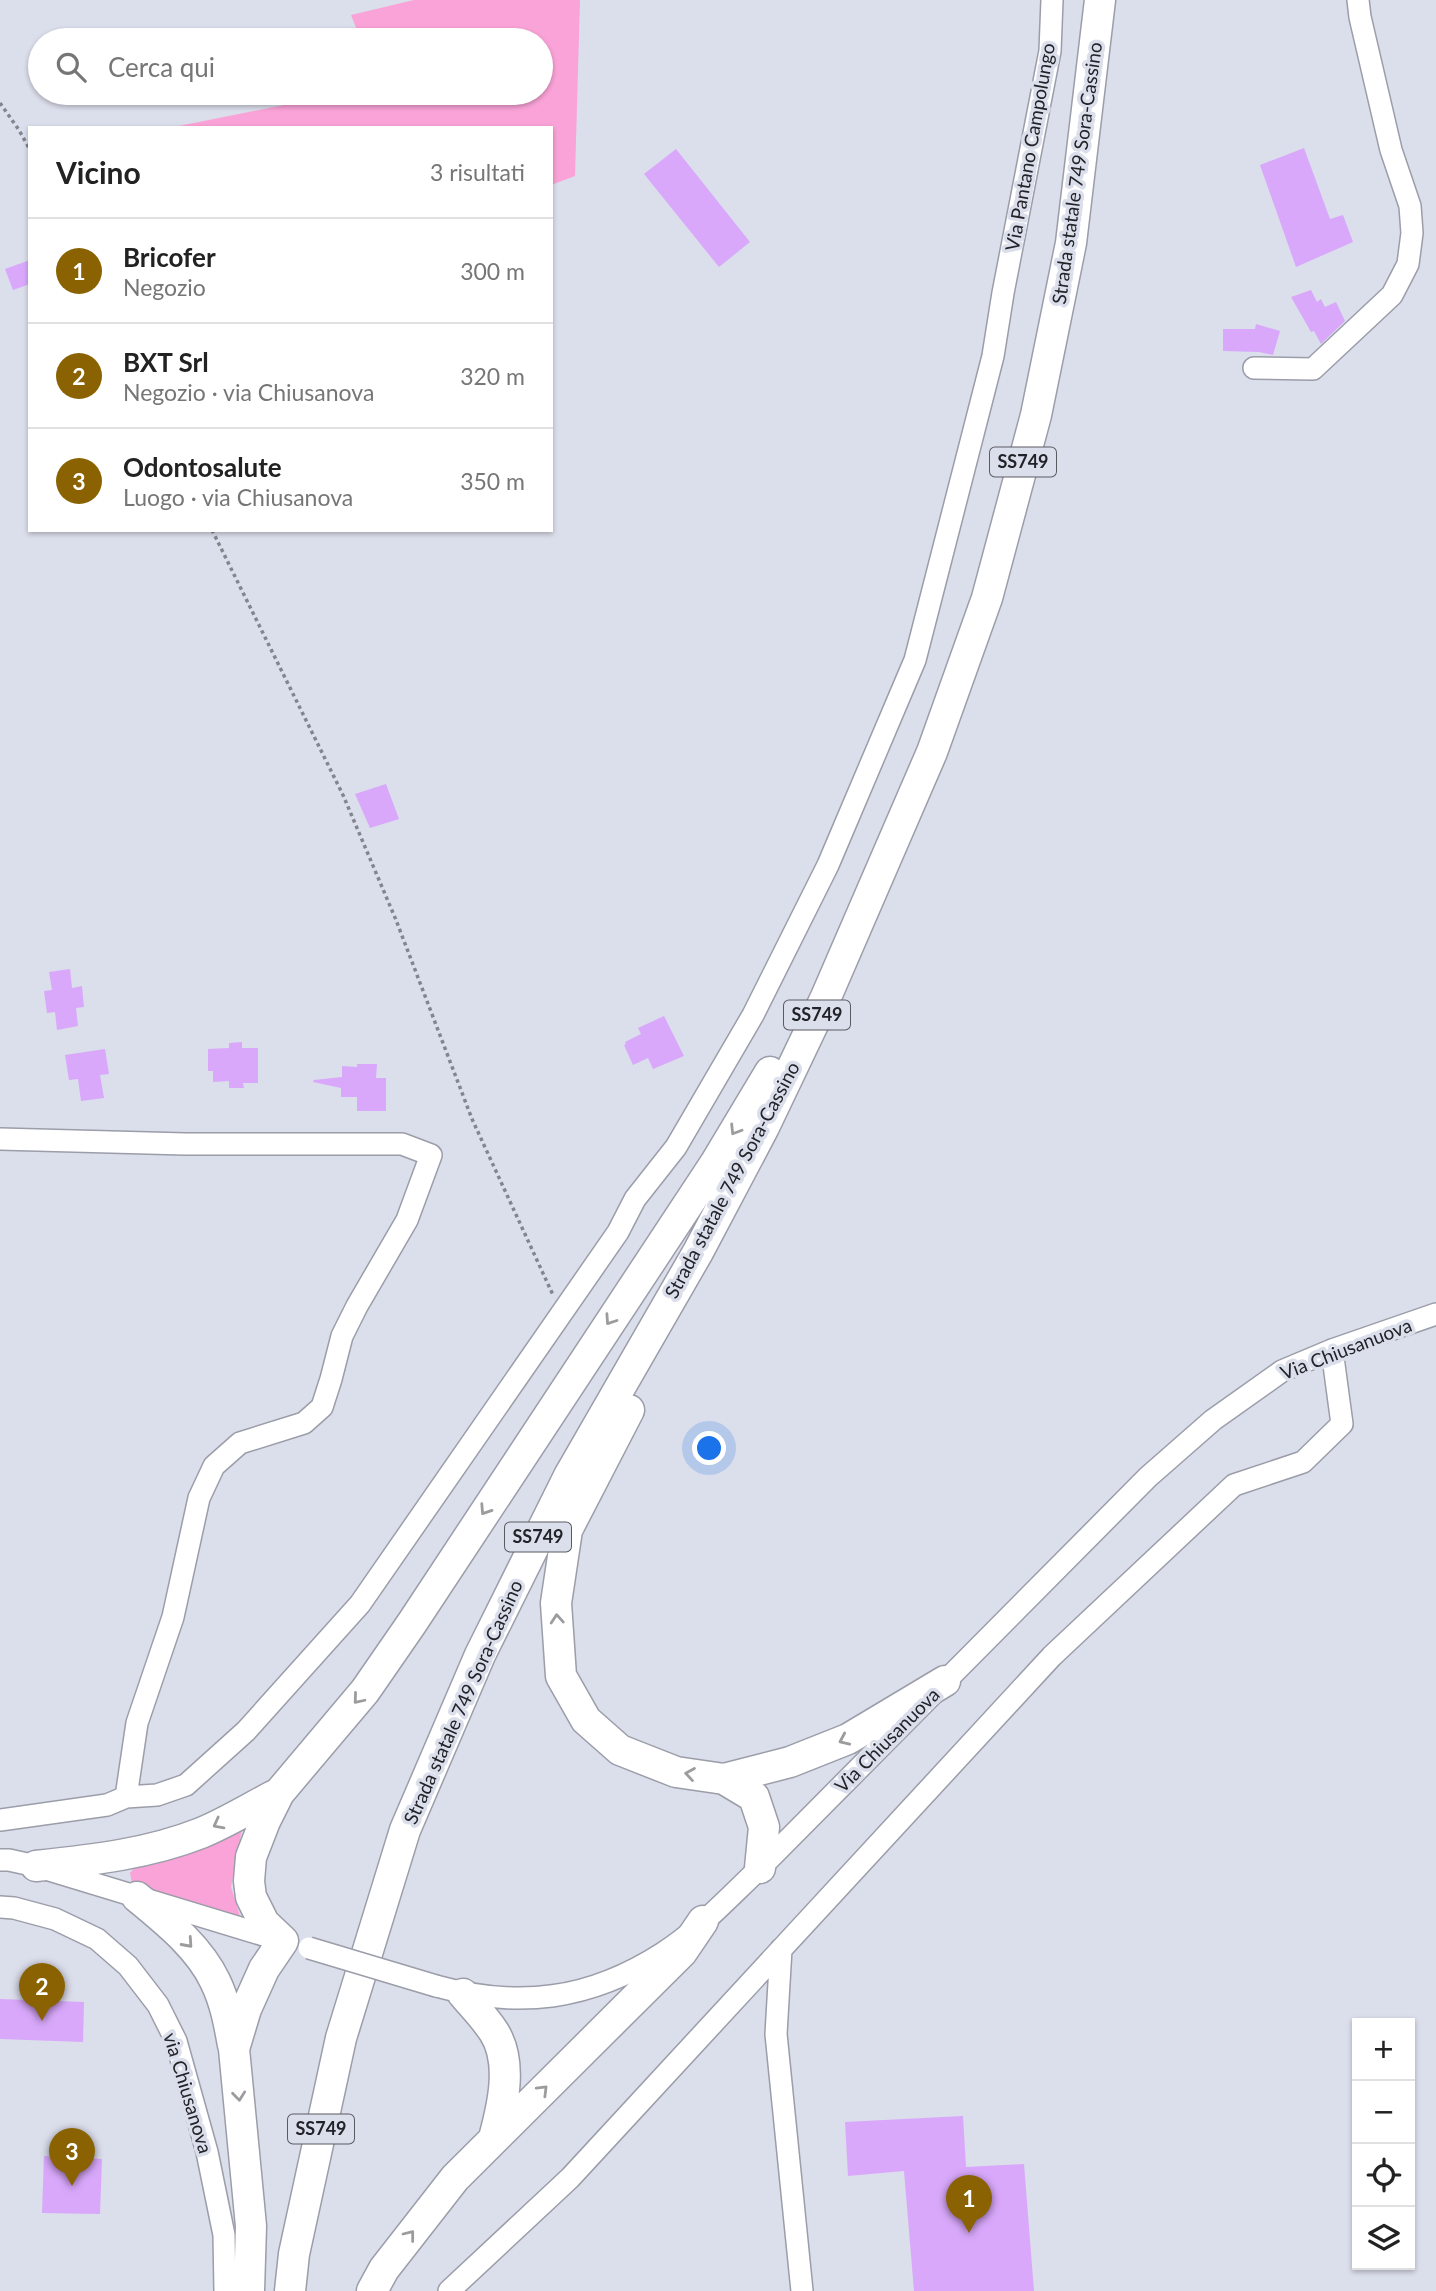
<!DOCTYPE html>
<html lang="it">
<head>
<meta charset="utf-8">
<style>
	body { margin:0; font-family:Lato,sans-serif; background:#f2f2f2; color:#222 }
	.controls { position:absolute; right:21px; bottom:21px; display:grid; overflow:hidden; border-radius:0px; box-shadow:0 2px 5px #0004 }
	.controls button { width:63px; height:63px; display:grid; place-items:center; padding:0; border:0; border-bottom:2px solid #e0e0e0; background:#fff; color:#222; font:35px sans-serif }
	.you { position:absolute; left:710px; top:1449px; width:24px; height:24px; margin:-18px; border:5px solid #fff; border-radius:50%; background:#1a73e8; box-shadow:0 0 0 10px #1a73e833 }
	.badge { display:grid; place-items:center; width:46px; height:46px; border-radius:50%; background:#8a6201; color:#fff; font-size:23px; font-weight:700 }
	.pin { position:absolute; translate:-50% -58px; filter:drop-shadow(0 2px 4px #0008) }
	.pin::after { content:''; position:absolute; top:37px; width:24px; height:21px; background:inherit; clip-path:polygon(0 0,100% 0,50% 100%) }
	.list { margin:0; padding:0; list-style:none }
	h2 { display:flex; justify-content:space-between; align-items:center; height:91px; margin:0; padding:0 28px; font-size:30px }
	h2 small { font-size:23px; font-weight:400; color:#767676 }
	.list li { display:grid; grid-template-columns:46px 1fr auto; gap:21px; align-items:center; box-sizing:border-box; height:105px; padding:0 28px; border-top:2px solid #e0e0e0 }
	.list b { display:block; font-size:26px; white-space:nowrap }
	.list p { margin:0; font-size:23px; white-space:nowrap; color:#767676 }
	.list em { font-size:23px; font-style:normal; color:#767676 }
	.icon { flex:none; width:38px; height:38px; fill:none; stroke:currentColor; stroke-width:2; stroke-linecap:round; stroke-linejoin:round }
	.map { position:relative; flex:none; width:1436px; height:2291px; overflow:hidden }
	.search { position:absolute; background:#fff; box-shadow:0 2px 5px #0004; left:28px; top:28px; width:525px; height:77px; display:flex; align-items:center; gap:18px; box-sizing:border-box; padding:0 24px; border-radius:38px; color:#767676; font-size:26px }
	.panel { position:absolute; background:#fff; box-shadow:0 2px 5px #0004; left:28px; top:126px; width:525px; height:406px; border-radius:0px }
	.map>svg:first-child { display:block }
	.green { fill:#faa3d8 }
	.building { fill:#d9a8fb }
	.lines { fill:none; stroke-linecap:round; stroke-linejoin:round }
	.minor-casing { stroke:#9b9da9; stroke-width:24 }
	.highway-casing { stroke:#9b9da9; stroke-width:33 }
	.path { stroke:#83858e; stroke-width:3.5; stroke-dasharray:3.5 3.5; stroke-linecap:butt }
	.minor { stroke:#fff; stroke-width:21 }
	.highway { stroke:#fff; stroke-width:30 }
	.minor-bridge-casing { stroke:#9b9da9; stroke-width:24; stroke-linecap:butt }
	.minor-bridge { stroke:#fff; stroke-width:21 }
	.oneway { stroke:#9c9c9e }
	.labels { text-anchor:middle; stroke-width:7; stroke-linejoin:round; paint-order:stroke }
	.shield { fill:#dbdeeb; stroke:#5a5b62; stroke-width:2 }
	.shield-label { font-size:18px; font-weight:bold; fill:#222328 }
	.street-label { font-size:19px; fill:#222328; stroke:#dbdeeb }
</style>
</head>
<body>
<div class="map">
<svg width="1436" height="2291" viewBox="0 0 1436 2291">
	<rect width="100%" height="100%" fill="#dbdeeb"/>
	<path class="green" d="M414 0H580L575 176 551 185V128H169L344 93H541V40H361L351 15Z
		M242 1829 231 1887 240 1916 144 1889 132 1883 130 1873 136 1866Z"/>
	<path class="building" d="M1304 148 1330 219 1343 215 1353 242 1296 267 1260 165Z
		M676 149 750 242 719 267 644 174Z
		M30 260V284L13 290 5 269Z
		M1311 290 1317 302 1321 299 1325 307 1336 302 1345 321 1321 344 1314 331 1311 332 1291 297Z
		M1256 324 1280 331 1273 355 1259 352 1223 351V329H1255Z
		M386 784 399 819 370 828 355 794Z
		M70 969 72 988 82 986 84 1007 76 1008 78 1026 57 1030 55 1012 47 1013 44 991 52 990 49 972Z
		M664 1016 684 1056 653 1069 648 1058 633 1065 624 1045 626 1044 625 1042 641 1034 638 1028Z
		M242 1042V1048H258V1083H243L244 1088H229V1081L213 1082V1071H208V1049L229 1048V1043Z
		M105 1049 109 1074 100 1075 104 1098 81 1101 78 1079 69 1080 65 1055Z
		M357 1064H377L376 1078H386V1111H357V1097H341V1088L313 1082 314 1080 342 1077V1066L357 1067Z
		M0 1999 84 2002 83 2042 0 2039Z
		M963 2116 966 2167 1024 2164 1034 2291H914L904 2171 848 2176 845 2122Z
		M44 2156 102 2159 100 2214 42 2213Z"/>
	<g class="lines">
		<defs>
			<path id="minor" d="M1254 368 1313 369 1392 295 1408 264 1412 233 1410 206 1391 150 1360 17 1358 0
				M0 1139 185 1144H402L431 1155 407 1220 357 1306 342 1336 331 1379 322 1407 304 1423 240 1443 214 1466 199 1498 173 1617 137 1723 126 1797 107 1805 0 1820
				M126 1797 157 1795 186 1785 246 1731 360 1604 618 1232 635 1199 676 1147 753 1015 828 865 915 660 993 356 1003 293 1050 51 1052 0
				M0 1860H9L36 1866 280 1940
				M0 1907 14 1908 55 1919 97 1939 128 1966 158 2005 176 2041 207 2152 224 2235 225 2291
				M781 1949 776 2034 802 2291
				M436 1986C519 2009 590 2000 663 1953 699 1930 729 1897 760 1868L1148 1477 1213 1420 1282 1371 1332 1350 1436 1314
				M449 2291 570 2178 1052 1656 1234 1485 1303 1462 1342 1424 1332 1350"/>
			<path id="highway" d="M629 1410 567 1530 556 1603 561 1676 586 1720 620 1750 676 1772 724 1779 754 1797 764 1827 760 1868
				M724 1779 790 1762 848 1739 945 1681
				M36 1866C92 1860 148 1854 201 1833 228 1822 253 1806 279 1793
				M137 1897C166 1921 199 1947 215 1981 225 2001 229 2023 233 2045
				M463 1994C473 2006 485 2018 494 2032 513 2062 503 2105 494 2138
				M249 2291 251 2226 234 2049 246 2009 264 1969 283 1941 264 1923 251 1897 249 1881 251 1857 265 1821 279 1793 365 1691 412 1623 716 1162 770 1072
				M290 2291 294 2254 341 2038 405 1830 480 1655 569 1476 698 1252 764 1127 826 997 932 752 987 598 1036 415 1071 243 1100 0
				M372 2291 384 2269 455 2178 682 1952 703 1921"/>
		</defs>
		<use href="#minor" class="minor-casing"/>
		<use href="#highway" class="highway-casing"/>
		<path class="path" d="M0 103 19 130 30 150
			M212 530 343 795 396 920 472 1119 553 1295"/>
		<use href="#minor" class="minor"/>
		<use href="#highway" class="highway"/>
		<defs>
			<path id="minor-bridge" d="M309 1948 436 1986"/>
		</defs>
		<use href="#minor-bridge" class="minor-bridge-casing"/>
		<use href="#minor-bridge" class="minor-bridge"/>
	</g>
	<defs><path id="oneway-chevron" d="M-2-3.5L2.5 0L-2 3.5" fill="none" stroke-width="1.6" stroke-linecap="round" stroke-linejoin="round" transform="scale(1.75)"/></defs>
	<g class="oneway">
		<use href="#oneway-chevron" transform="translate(735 1130) rotate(122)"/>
		<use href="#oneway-chevron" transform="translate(610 1320) rotate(124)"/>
		<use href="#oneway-chevron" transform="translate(485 1510) rotate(123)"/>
		<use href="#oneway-chevron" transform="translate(557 1619) rotate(-94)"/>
		<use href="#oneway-chevron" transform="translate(358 1699) rotate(130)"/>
		<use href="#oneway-chevron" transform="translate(844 1740) rotate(156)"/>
		<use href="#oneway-chevron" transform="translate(690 1774) rotate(-171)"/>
		<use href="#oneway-chevron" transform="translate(218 1824) rotate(152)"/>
		<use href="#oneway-chevron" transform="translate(188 1943) rotate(48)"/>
		<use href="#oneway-chevron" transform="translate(543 2090) rotate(-45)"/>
		<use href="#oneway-chevron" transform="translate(239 2096) rotate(84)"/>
		<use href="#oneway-chevron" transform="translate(410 2235) rotate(-52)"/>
	</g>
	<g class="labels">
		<g class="shield">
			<rect x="990" y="447.5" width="66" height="29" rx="5"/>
			<rect x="784" y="1000.5" width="66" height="29" rx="5"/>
			<rect x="505" y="1522.5" width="66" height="29" rx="5"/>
			<rect x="288" y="2114.5" width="66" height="29" rx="5"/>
		</g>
		<g class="shield-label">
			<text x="1023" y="468">SS749</text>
			<text x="817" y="1021">SS749</text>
			<text x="538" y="1543">SS749</text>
			<text x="321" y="2135">SS749</text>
		</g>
		<g class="street-label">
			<text transform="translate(1030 147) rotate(-80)" y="7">Via Pantano Campolungo</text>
			<text transform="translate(1077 173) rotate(-82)" y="7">Strada statale 749 Sora-Cassino</text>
			<text transform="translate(732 1180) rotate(-62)" y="7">Strada statale 749 Sora-Cassino</text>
			<text transform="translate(1346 1349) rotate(-21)" y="7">Via Chiusanuova</text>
			<text transform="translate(463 1702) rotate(-66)" y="7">Strada statale 749 Sora-Cassino</text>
			<text transform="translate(887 1740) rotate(-45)" y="7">Via Chiusanuova</text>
			<text transform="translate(188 2093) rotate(73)" y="7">via Chiusanova</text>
		</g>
	</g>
</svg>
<div class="controls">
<button>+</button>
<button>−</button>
<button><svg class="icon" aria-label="locate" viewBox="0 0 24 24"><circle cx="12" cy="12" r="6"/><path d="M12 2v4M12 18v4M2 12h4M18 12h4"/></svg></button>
<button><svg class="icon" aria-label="layers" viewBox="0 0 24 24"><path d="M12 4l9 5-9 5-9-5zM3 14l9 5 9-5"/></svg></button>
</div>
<div class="you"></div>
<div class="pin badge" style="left:969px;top:2233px">1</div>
<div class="pin badge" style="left:42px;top:2021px">2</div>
<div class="pin badge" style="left:72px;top:2186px">3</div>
<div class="search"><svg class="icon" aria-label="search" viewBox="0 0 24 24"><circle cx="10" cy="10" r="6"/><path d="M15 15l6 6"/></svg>Cerca qui</div>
<section class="panel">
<h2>Vicino<small>3 risultati</small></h2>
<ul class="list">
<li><span class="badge">1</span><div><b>Bricofer</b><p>Negozio</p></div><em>300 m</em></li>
<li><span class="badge">2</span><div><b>BXT Srl</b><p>Negozio · via Chiusanova</p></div><em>320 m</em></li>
<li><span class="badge">3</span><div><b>Odontosalute</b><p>Luogo · via Chiusanova</p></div><em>350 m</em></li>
</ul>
</section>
</div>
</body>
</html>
